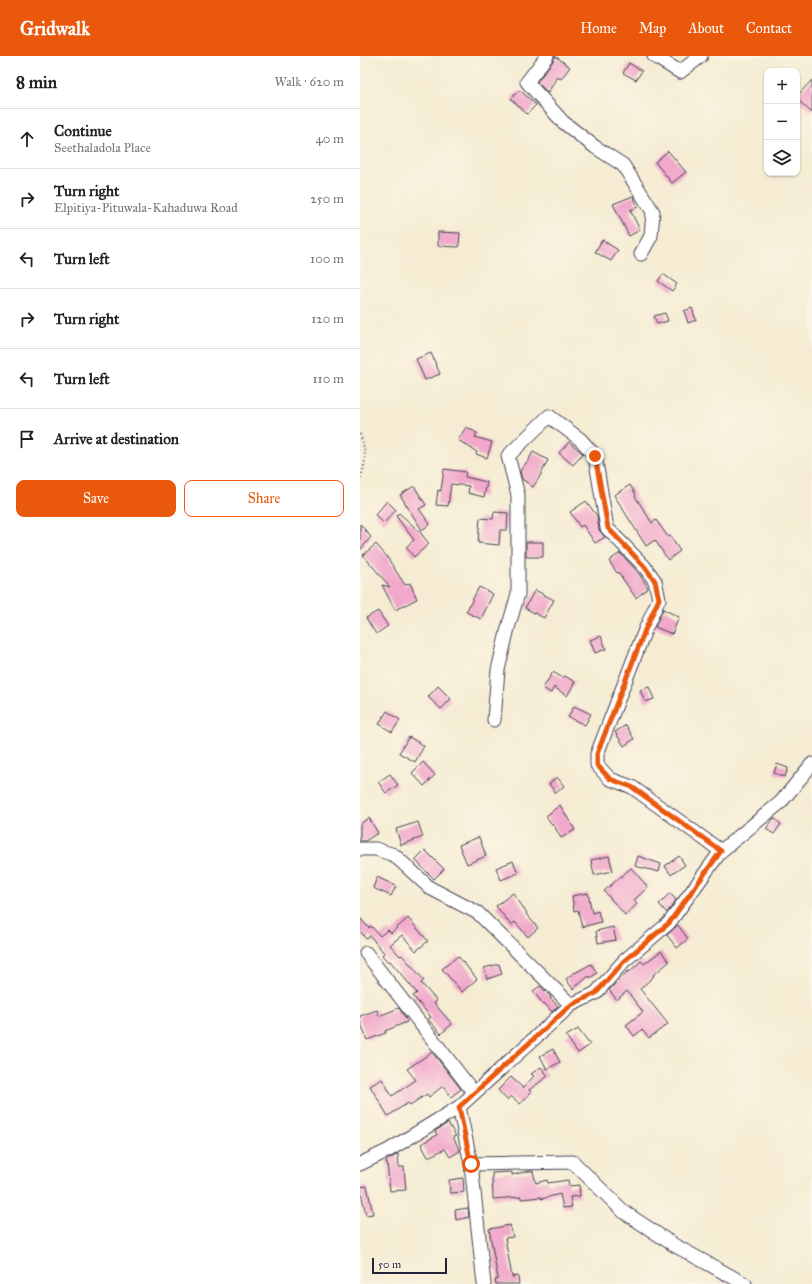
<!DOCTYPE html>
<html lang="en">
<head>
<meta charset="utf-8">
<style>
	body { margin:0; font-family:"IM FELL Great Primer",serif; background:#f6f6f6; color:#222 }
	.controls { position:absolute; right:12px; top:12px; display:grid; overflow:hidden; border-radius:8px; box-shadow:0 1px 3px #0004 }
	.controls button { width:36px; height:36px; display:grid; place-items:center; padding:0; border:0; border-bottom:1px solid #e0e0e0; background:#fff; color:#222; font:20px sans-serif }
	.scale { position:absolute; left:12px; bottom:10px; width:75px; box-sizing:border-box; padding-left:4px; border:2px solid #22223b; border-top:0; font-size:11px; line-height:14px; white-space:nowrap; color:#22223b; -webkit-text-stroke:3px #fcf5e5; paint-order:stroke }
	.stop { position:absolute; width:12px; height:12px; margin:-9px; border:3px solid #ea580c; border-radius:50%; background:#fff }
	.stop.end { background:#ea580c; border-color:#fff; box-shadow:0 1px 4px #0008 }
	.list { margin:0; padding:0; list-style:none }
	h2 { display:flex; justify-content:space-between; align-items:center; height:52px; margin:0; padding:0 16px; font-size:17px }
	h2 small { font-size:13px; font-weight:400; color:#767676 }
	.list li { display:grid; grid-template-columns:26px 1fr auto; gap:12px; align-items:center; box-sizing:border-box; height:60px; padding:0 16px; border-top:1px solid #e0e0e0 }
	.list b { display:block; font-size:15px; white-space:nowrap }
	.list p { margin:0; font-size:13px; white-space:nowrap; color:#767676 }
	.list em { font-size:13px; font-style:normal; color:#767676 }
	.actions { display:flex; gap:8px; padding:12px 16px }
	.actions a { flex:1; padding:9px 0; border:1px solid #ea580c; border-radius:8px; text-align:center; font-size:14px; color:#ea580c }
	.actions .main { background:#ea580c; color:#fff }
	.icon { flex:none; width:22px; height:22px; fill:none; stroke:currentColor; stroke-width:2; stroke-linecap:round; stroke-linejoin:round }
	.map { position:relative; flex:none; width:452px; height:1228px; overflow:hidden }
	header { display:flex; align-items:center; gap:24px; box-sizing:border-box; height:56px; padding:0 20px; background:#ea580c; color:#fff }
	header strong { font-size:19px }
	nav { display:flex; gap:22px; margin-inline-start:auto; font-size:14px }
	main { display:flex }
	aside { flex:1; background:#fff }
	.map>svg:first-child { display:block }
	.building { fill:#f1a8cb }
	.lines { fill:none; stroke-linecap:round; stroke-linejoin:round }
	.minor-casing { stroke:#424052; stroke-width:15 }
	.path { stroke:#424052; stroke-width:2; stroke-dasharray:1 3; stroke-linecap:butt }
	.minor { stroke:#fff; stroke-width:13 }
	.route { stroke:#ea580c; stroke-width:5 }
</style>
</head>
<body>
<header>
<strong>Gridwalk</strong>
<nav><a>Home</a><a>Map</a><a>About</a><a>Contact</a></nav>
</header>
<main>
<aside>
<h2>8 min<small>Walk · 620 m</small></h2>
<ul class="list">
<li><svg class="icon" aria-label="ahead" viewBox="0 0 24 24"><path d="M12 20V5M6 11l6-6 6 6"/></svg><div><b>Continue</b><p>Seethaladola Place</p></div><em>40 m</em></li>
<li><svg class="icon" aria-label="right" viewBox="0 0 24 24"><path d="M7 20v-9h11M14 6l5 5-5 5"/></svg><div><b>Turn right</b><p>Elpitiya-Pituwala-Kahaduwa Road</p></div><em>250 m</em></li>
<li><svg class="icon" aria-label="left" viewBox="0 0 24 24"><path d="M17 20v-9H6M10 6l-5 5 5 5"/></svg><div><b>Turn left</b></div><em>100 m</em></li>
<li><svg class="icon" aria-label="right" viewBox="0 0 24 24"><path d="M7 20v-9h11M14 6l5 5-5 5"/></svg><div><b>Turn right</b></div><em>120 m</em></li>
<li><svg class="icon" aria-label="left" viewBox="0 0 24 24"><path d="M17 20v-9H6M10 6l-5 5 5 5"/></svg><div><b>Turn left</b></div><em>110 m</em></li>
<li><svg class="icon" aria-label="arrive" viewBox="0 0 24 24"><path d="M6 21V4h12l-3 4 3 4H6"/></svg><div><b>Arrive at destination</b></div></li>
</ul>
<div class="actions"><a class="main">Save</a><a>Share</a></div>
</aside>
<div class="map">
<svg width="452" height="1228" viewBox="0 0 452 1228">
	<rect width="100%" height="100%" fill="#fcf5e5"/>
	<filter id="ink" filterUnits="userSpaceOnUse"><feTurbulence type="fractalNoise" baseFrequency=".025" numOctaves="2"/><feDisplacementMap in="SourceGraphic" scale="8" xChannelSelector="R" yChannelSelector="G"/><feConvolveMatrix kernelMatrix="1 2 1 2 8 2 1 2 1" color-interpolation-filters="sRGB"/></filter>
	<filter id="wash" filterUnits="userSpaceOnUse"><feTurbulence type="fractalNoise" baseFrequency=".012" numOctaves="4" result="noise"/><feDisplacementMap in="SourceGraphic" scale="16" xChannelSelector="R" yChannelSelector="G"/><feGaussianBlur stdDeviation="0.9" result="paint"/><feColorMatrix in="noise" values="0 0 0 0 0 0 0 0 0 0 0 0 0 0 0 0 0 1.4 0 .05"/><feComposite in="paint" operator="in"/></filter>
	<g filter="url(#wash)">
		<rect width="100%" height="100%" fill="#f5ecd3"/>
		<g id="blocks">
			<path class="building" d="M195 0 210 11 201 23 197 21 188 37 177 26 193 5Z
				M269 7 282 15 276 24 263 17Z
				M452 24V57L437 43V40Z
				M158 35H161L176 49 167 58 151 43Z
				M308 95 326 116 312 127 295 106Z
				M273 140 278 151 270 154 280 174 269 180 253 148Z
				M78 176 100 177 99 191 78 190Z
				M242 184 258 194 251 205 235 196Z
				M303 218 317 228 312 235 298 225Z
				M332 252 336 264 328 267 324 255Z
				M305 257 308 265 297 268 294 260Z
				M71 297 80 318 65 324 56 303Z
				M106 371 117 377 115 381 132 386 127 402 116 398 117 396 98 384Z
				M209 386 223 398 213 409 199 397Z
				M173 396 188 404 179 422 173 431 162 423 160 415 169 403Z
				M84 413 106 416 105 421 127 426 124 441 108 437 109 430 91 428 88 450 76 449 78 434 81 435Z
				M270 429 276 439 275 440 292 467 296 464 308 481 310 480 320 495 308 504 295 484 286 490 254 439Z
				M54 430 66 449 59 453 70 468 62 474 40 439Z
				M27 445 36 454 24 467 15 459Z
				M226 445 237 460 239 474 245 481 235 487 223 469 220 471 210 456Z
				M134 456 148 457 147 474H140L139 489 118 487 120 462 133 463Z
				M39 457 60 476 69 488 54 501 46 491 54 484 36 460Z
				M0 468 11 481 0 494Z
				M166 486H183V501H166Z
				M16 488 27 501 45 529 50 527 57 543 35 554 22 529 30 531 3 499Z
				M260 497 278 516 288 532 276 542 258 516 257 517 249 505Z
				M119 531 133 538 121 563 106 556Z
				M175 534 194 544 184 562 165 552Z
				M303 553 319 561 312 578 295 571Z
				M18 555 28 570 16 578 6 562Z
				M241 580 246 593 235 597 230 584Z
				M193 616 203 622 205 620 215 626 207 640 194 631 191 637 183 632Z
				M78 630 91 643 81 653 68 641Z
				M289 631 294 643 285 646 280 634Z
				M214 650 231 658 225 669 208 661Z
				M27 655 40 664 32 676 19 668Z
				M266 669 274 683 264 690 255 676Z
				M49 681 64 690 55 706 39 697Z
				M63 706 75 719 64 730 52 717Z
				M417 708 428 712 425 721 414 717Z
				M30 718 38 729 26 737 18 726Z
				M197 721 204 730 196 737 189 728Z
				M200 749 215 774 201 782 193 768 192 769 186 760Z
				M9 762 18 777 5 785H0V768Z
				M414 762 421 768 414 778 406 773Z
				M58 766 63 781 41 789 36 773Z
				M119 781 126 800 107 808 99 789Z
				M65 794 84 813 74 823 55 804Z
				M249 800 253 815 234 819 231 804Z
				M278 800 301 808 299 816 275 810Z
				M319 800 325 809 311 819 305 810Z
				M153 805 158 817 141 824 136 812Z
				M271 812 288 831 274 844 277 848 265 859 244 835Z
				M17 821 36 830 31 840 13 832Z
				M153 837 167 857 166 858 178 872 168 881 155 866 151 869 136 850Z
				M228 837 232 857 238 855 241 866 222 871 218 854 214 855 212 840Z
				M310 837 316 844 307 857 299 848Z
				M0 862 9 872 11 870 20 880 28 874 31 877 48 862 68 885 56 895 42 879 30 889 40 900 42 899 64 924 61 927 77 945 74 947 92 968 81 978 68 963 71 961 53 940 57 937 30 905 28 906 22 899 24 897 10 880 6 883 0 875Z
				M318 869 328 883 317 892 307 879Z
				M253 871 256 884 238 887 236 875Z
				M301 895 309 906 293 919 294 920 280 933 308 968 289 982 282 974 274 980 266 969 283 956 267 935 257 944 249 934 268 915 269 916 281 905 284 908Z
				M98 900 117 923 102 936 82 913Z
				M139 908 142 918 127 923 124 912Z
				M231 908 237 917 230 922 229 920 213 933 206 923 215 916V917Z
				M180 930 191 941 190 942 198 950 192 956 184 947 183 948 173 935Z
				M39 952 45 961 47 966 25 975 26 977 7 984 0 965V960L17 954 19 960Z
				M218 973 230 989 218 997 206 980Z
				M193 993 200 1006 187 1013 180 1000Z
				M72 996 101 1033 91 1041 83 1030 69 1041 67 1038 50 1049 48 1047 28 1060 10 1030 22 1023 32 1040 56 1024 47 1013Z
				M181 1011 188 1020 169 1034 171 1036 160 1048 151 1040 147 1044 138 1034 151 1021 163 1032 174 1020 171 1018Z
				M88 1067 96 1080 93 1081 100 1095 90 1101 85 1093 68 1101 61 1088 77 1079 75 1075Z
				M38 1098 39 1111H44L46 1134 30 1135 27 1107H26V1105Z
				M169 1115H173L176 1127 187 1124 188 1127 208 1124 209 1130 219 1129 220 1140 210 1141 212 1151 203 1152 200 1138 181 1143V1141L161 1143V1141L133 1143 132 1117 152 1116V1119Z
				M103 1122 104 1136 90 1137 89 1124Z
				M7 1130 13 1158 6 1159 0 1131Z
				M108 1152 109 1161 96 1164 95 1154Z
				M150 1169 153 1181 145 1182 152 1221 158 1220 159 1228H136L135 1224 138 1223 129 1173Z"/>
		</g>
	</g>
	<g filter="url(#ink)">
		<use href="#blocks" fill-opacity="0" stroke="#424052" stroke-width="1"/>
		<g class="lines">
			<defs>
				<path id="minor" d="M187 0 167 26 203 66 235 91 263 109 293 156 291 180 281 198
					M294 0 320 16 341 0
					M134 664 138 614 148 572 158 538V439L148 400 189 360 221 384 235 400 247 472 284 510 295 525 299 543 285 574 237 698V709L250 723 272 731 361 795
					M0 793H16L34 799 70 832 118 857 211 949
					M6 897 114 1037
					M99 1051 111 1108 124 1228
					M0 1108 29 1094 99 1051 211 949 236 937 264 905 309 867 361 795 421 746 452 708
					M111 1108 213 1106 264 1156 314 1189 385 1228"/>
			</defs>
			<use href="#minor" class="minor-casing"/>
			<path class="path" d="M0 378C6 396 7 405 0 423"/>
			<use href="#minor" class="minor"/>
		</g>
	</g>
	<g class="lines" filter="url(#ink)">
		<path class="route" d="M111 1108 99 1051 211 949 236 937 264 905 309 867 361 795 272 731 250 723 237 709V698L285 574 299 543 295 525 284 510 248 472 235 400"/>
	</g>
</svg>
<div class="controls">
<button>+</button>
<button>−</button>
<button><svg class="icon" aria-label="layers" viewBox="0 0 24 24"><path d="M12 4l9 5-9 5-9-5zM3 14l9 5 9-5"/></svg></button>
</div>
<div class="scale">50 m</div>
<div class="stop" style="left:111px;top:1108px"></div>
<div class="stop end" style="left:235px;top:400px"></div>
</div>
</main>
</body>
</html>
